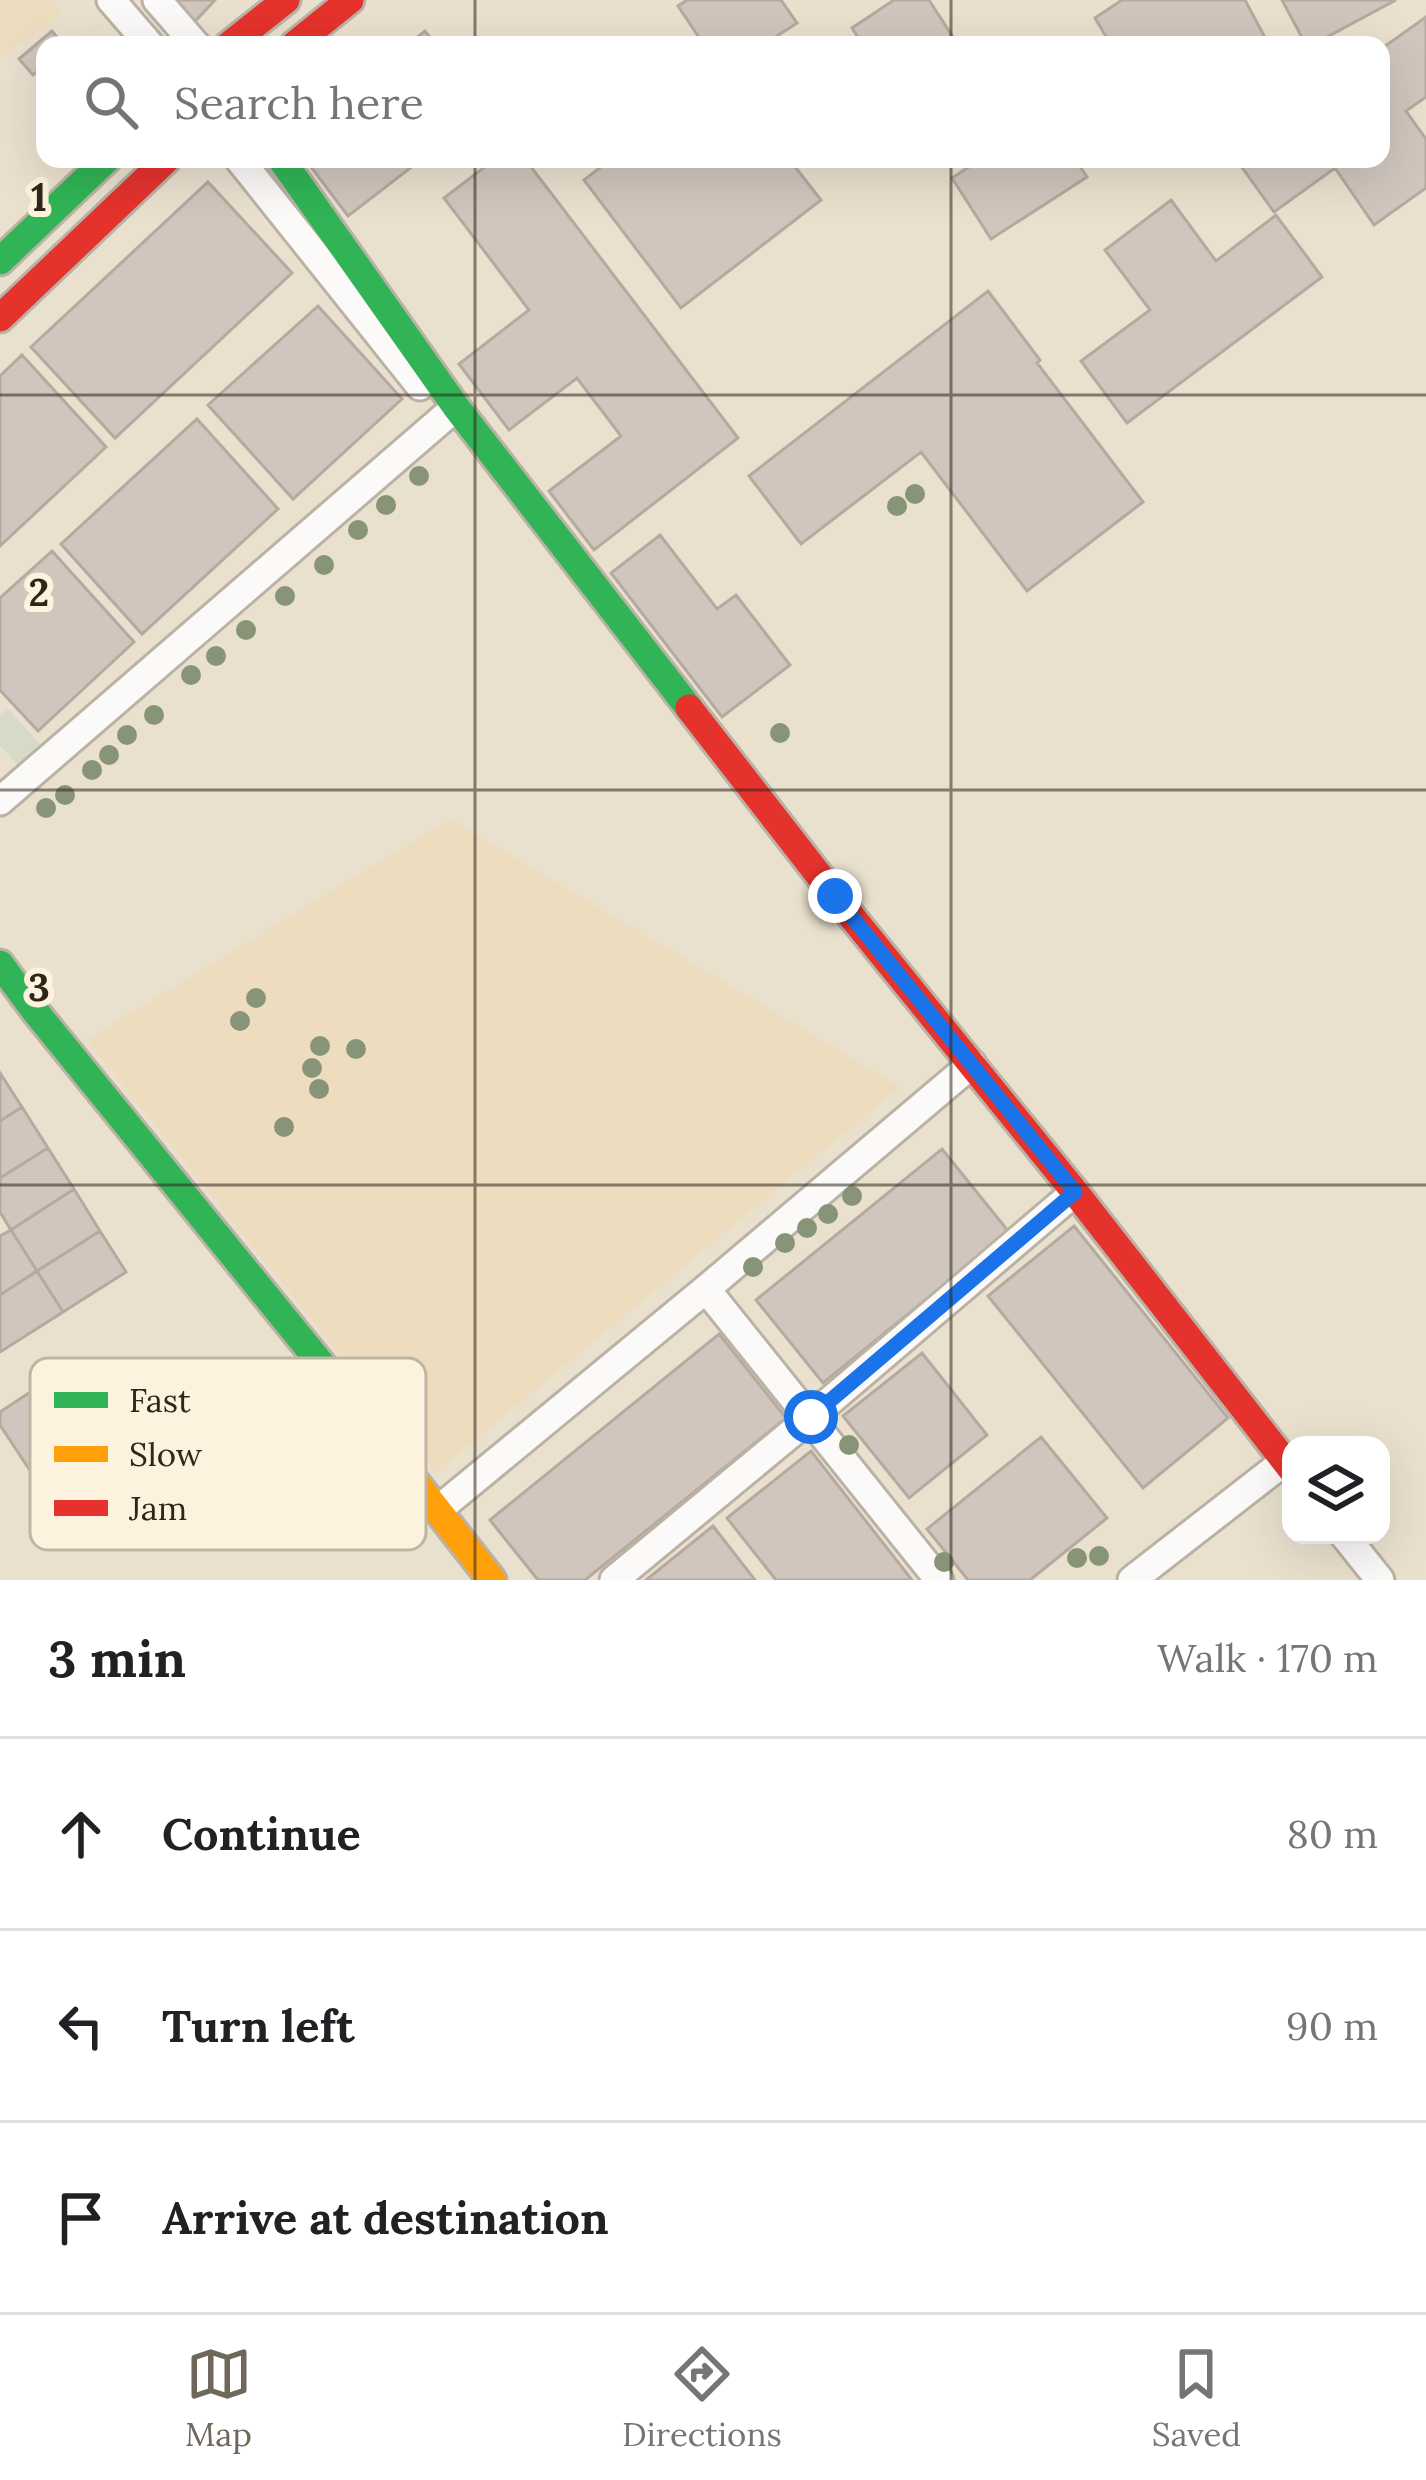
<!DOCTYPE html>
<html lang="en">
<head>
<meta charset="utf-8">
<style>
	body { margin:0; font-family:Lora,serif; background:#f2f2f2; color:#202124 }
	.controls { position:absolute; right:36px; bottom:36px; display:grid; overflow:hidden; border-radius:24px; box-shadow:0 12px 48px #0002 }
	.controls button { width:108px; height:108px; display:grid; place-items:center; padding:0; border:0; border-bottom:3px solid #e0e0e0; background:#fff; color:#202124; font:60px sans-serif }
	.stop { position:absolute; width:36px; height:36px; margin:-27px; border:9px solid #1a73e8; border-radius:50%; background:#fff }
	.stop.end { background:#1a73e8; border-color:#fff; box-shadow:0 3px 12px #0008 }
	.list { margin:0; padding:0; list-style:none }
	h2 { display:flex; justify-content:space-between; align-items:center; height:156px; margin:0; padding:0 48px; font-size:51px }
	h2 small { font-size:39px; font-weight:400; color:#757577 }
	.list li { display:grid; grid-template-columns:78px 1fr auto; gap:36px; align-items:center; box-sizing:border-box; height:192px; padding:0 48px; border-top:3px solid #e0e0e0 }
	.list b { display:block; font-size:45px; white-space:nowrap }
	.list em { font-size:39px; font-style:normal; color:#757577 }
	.icon { flex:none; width:66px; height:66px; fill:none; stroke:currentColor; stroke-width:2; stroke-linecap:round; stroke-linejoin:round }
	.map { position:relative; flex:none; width:1426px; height:1580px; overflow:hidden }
	.search { position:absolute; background:#fff; box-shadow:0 12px 48px #0002; left:36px; right:36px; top:36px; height:132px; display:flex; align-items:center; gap:30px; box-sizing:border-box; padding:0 42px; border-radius:24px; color:#757577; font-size:45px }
	.sheet { height:732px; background:#fff }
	nav { display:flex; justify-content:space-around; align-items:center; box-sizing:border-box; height:168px; border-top:3px solid #e0e0e0; background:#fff; font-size:33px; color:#757577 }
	nav a { display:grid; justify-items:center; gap:6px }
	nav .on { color:#6f6759 }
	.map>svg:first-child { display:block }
	.built { fill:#eddcbe }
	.green { fill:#d7dac9 }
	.building { fill:#d1c6bd; stroke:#b5a9a0; stroke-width:3 }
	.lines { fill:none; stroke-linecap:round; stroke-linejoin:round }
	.street-casing { stroke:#bab2a5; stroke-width:33 }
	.fast-casing { stroke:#bab2a5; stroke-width:33 }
	.slow-casing { stroke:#bab2a5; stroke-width:33 }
	.jam-casing { stroke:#bab2a5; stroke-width:33 }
	.street { stroke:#fcfaf8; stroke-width:27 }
	.fast { stroke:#30b455; stroke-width:27 }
	.slow { stroke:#ff9f0a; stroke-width:27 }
	.jam { stroke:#e5322d; stroke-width:27 }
	.tree { fill:#889477 }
	.route { stroke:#1a73e8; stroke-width:15 }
	.grid { fill:none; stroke:#2d261a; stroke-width:3; stroke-opacity:0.55 }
	.key { fill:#fdf2de; stroke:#bfb5a3; stroke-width:3 }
	.key-label { font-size:33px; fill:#2d261a }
	.grid-label { font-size:39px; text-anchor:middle; font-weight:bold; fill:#2d261a; stroke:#fdf2de; stroke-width:12; stroke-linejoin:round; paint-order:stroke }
</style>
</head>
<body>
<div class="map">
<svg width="1426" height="1580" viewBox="0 0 1426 1580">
	<rect width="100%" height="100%" fill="#eae0ce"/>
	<path class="built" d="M0 0H53L63 13 0 58Z
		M450 819 900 1087 435 1473 87 1040Z"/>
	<path class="green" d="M7 708 43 747 20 768 0 745V715Z"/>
	<path class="building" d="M166 0H215L185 32Z
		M687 0H781L797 23 763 45H704L678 6Z
		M894 0H929L958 45H863L852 28Z
		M1122 0H1245L1269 45H1111L1095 18Z
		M1282 0H1396L1312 45H1306Z
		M1426 17V97L1406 111 1426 139V188L1374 225 1335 168 1274 212 1236 159H1381V49Z
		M52 31 63 45H45V65L33 75 19 59Z
		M425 31 436 45H407Z
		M305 159H422L348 216Z
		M495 159H525L738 438 594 550 549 491 621 436 577 378 509 430 459 364 529 310 444 198Z
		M611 159H789L821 200 681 308 584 180Z
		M981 159H1075L1087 177 991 239 952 178Z
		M208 182 292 273 115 438 31 347Z
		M1171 200 1216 261 1276 215 1322 277 1127 423 1081 361 1150 310 1105 250Z
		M988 291 1040 360 1037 363 1143 502 1027 591 921 452 801 544 749 476Z
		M318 306 402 399 293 499 208 405Z
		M22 355 106 447 0 546V376Z
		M197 419 278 509 142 634 61 544Z
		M660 535 717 609 736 595 790 665 722 717 611 573Z
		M52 551 134 642 38 731 0 690V598Z
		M0 1073 22 1107 0 1121Z
		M22 1107 48 1148 0 1178V1121Z
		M48 1148 74 1189 11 1230 0 1212V1178Z
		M942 1149 1009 1232 823 1383 756 1300Z
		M74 1189 100 1231 37 1271 11 1230Z
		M1074 1226 1228 1418 1143 1488 988 1296Z
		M11 1230 37 1271 0 1295V1236Z
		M100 1231 126 1272 63 1312 37 1271Z
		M37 1271 63 1312 0 1352V1295Z
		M719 1334 786 1418 585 1580H538L490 1520Z
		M922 1353 987 1435 909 1498 843 1416Z
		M47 1381 112 1481 60 1516 0 1425V1412Z
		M1041 1437 1107 1518 1030 1580H968L927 1529Z
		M811 1451 912 1580H776L727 1518Z
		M713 1526 755 1580H646Z"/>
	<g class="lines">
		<defs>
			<path id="street" d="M111 0 150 45
				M157 0 196 45
				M239 159 420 386
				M0 801 456 407
				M706 1289 939 1580
				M439 1509 706 1289 972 1064
				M1344 1535 1380 1580
				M614 1580 811 1417 1075 1192
				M1132 1580 1285 1461"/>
			<path id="fast" d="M281 159 456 407 689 708
				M0 261 107 159
				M0 964 35 1011 365 1418"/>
			<path id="slow" d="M365 1418 492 1580"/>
			<path id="jam" d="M229 45 286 0
				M294 45 350 0
				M0 318 167 159
				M689 708 835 896 1075 1192 1291 1469"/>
		</defs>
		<use href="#street" class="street-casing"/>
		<use href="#fast" class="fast-casing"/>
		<use href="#slow" class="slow-casing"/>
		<use href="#jam" class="jam-casing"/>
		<use href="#street" class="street"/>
		<use href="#fast" class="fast"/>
		<use href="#slow" class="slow"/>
		<use href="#jam" class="jam"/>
	</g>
	<g class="tree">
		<circle cx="419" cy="476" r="10"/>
		<circle cx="915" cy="494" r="10"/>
		<circle cx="386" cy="505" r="10"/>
		<circle cx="897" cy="506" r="10"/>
		<circle cx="358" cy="530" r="10"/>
		<circle cx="324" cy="565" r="10"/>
		<circle cx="285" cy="596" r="10"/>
		<circle cx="246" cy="630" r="10"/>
		<circle cx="216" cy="656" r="10"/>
		<circle cx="191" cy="675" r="10"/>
		<circle cx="154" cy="715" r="10"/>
		<circle cx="780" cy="733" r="10"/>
		<circle cx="127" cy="735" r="10"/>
		<circle cx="109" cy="755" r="10"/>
		<circle cx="92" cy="770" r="10"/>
		<circle cx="65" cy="795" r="10"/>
		<circle cx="46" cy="808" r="10"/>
		<circle cx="256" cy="998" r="10"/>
		<circle cx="240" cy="1021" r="10"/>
		<circle cx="320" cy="1046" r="10"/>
		<circle cx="356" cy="1049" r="10"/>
		<circle cx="312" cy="1068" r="10"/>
		<circle cx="319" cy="1089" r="10"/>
		<circle cx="284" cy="1127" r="10"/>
		<circle cx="852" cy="1196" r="10"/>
		<circle cx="828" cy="1214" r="10"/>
		<circle cx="807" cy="1228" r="10"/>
		<circle cx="785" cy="1243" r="10"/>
		<circle cx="753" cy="1267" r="10"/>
		<circle cx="849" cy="1445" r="10"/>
		<circle cx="406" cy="1541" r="10"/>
		<circle cx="1099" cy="1556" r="10"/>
		<circle cx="1077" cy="1558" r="10"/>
		<circle cx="944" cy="1562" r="10"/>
	</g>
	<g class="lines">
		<path class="route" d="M811 1417 1075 1192 835 896"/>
	</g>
	<path class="grid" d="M475 0V45M951 0V45M475 159V1580M951 159V1580M0 395H1426M0 790H1426M0 1185H1426"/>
	<rect x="30" y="1358" width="396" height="192" rx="18" class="key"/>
	<rect x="54" y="1392" width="54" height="16" fill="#30b455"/>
	<rect x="54" y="1446" width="54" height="16" fill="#ff9f0a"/>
	<rect x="54" y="1500" width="54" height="16" fill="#e5322d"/>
	<g class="key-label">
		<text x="129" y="1412">Fast</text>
		<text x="129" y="1466">Slow</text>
		<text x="129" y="1520">Jam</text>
	</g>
	<g class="grid-label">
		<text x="39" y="211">1</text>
		<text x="39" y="606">2</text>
		<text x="39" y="1001">3</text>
	</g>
</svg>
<div class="controls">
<button><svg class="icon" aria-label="layers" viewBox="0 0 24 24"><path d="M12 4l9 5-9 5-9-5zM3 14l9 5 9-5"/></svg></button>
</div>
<div class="stop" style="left:811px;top:1417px"></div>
<div class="stop end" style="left:835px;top:896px"></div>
<div class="search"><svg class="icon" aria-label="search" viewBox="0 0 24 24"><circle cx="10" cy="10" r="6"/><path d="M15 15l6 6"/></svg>Search here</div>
</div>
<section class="sheet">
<h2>3 min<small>Walk · 170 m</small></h2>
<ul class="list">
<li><svg class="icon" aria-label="ahead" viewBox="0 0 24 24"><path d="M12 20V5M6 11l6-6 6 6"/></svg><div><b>Continue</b></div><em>80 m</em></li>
<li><svg class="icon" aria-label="left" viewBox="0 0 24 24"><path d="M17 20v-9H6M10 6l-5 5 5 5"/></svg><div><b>Turn left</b></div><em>90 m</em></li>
<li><svg class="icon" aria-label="arrive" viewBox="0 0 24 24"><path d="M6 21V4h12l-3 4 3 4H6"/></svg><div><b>Arrive at destination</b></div></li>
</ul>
</section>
<nav>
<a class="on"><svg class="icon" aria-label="map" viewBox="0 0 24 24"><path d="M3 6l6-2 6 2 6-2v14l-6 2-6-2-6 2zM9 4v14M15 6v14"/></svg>Map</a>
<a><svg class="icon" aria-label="directions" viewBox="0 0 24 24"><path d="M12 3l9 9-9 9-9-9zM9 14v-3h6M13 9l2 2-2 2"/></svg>Directions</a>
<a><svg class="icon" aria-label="saved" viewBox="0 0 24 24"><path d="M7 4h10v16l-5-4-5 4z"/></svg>Saved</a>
</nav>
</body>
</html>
